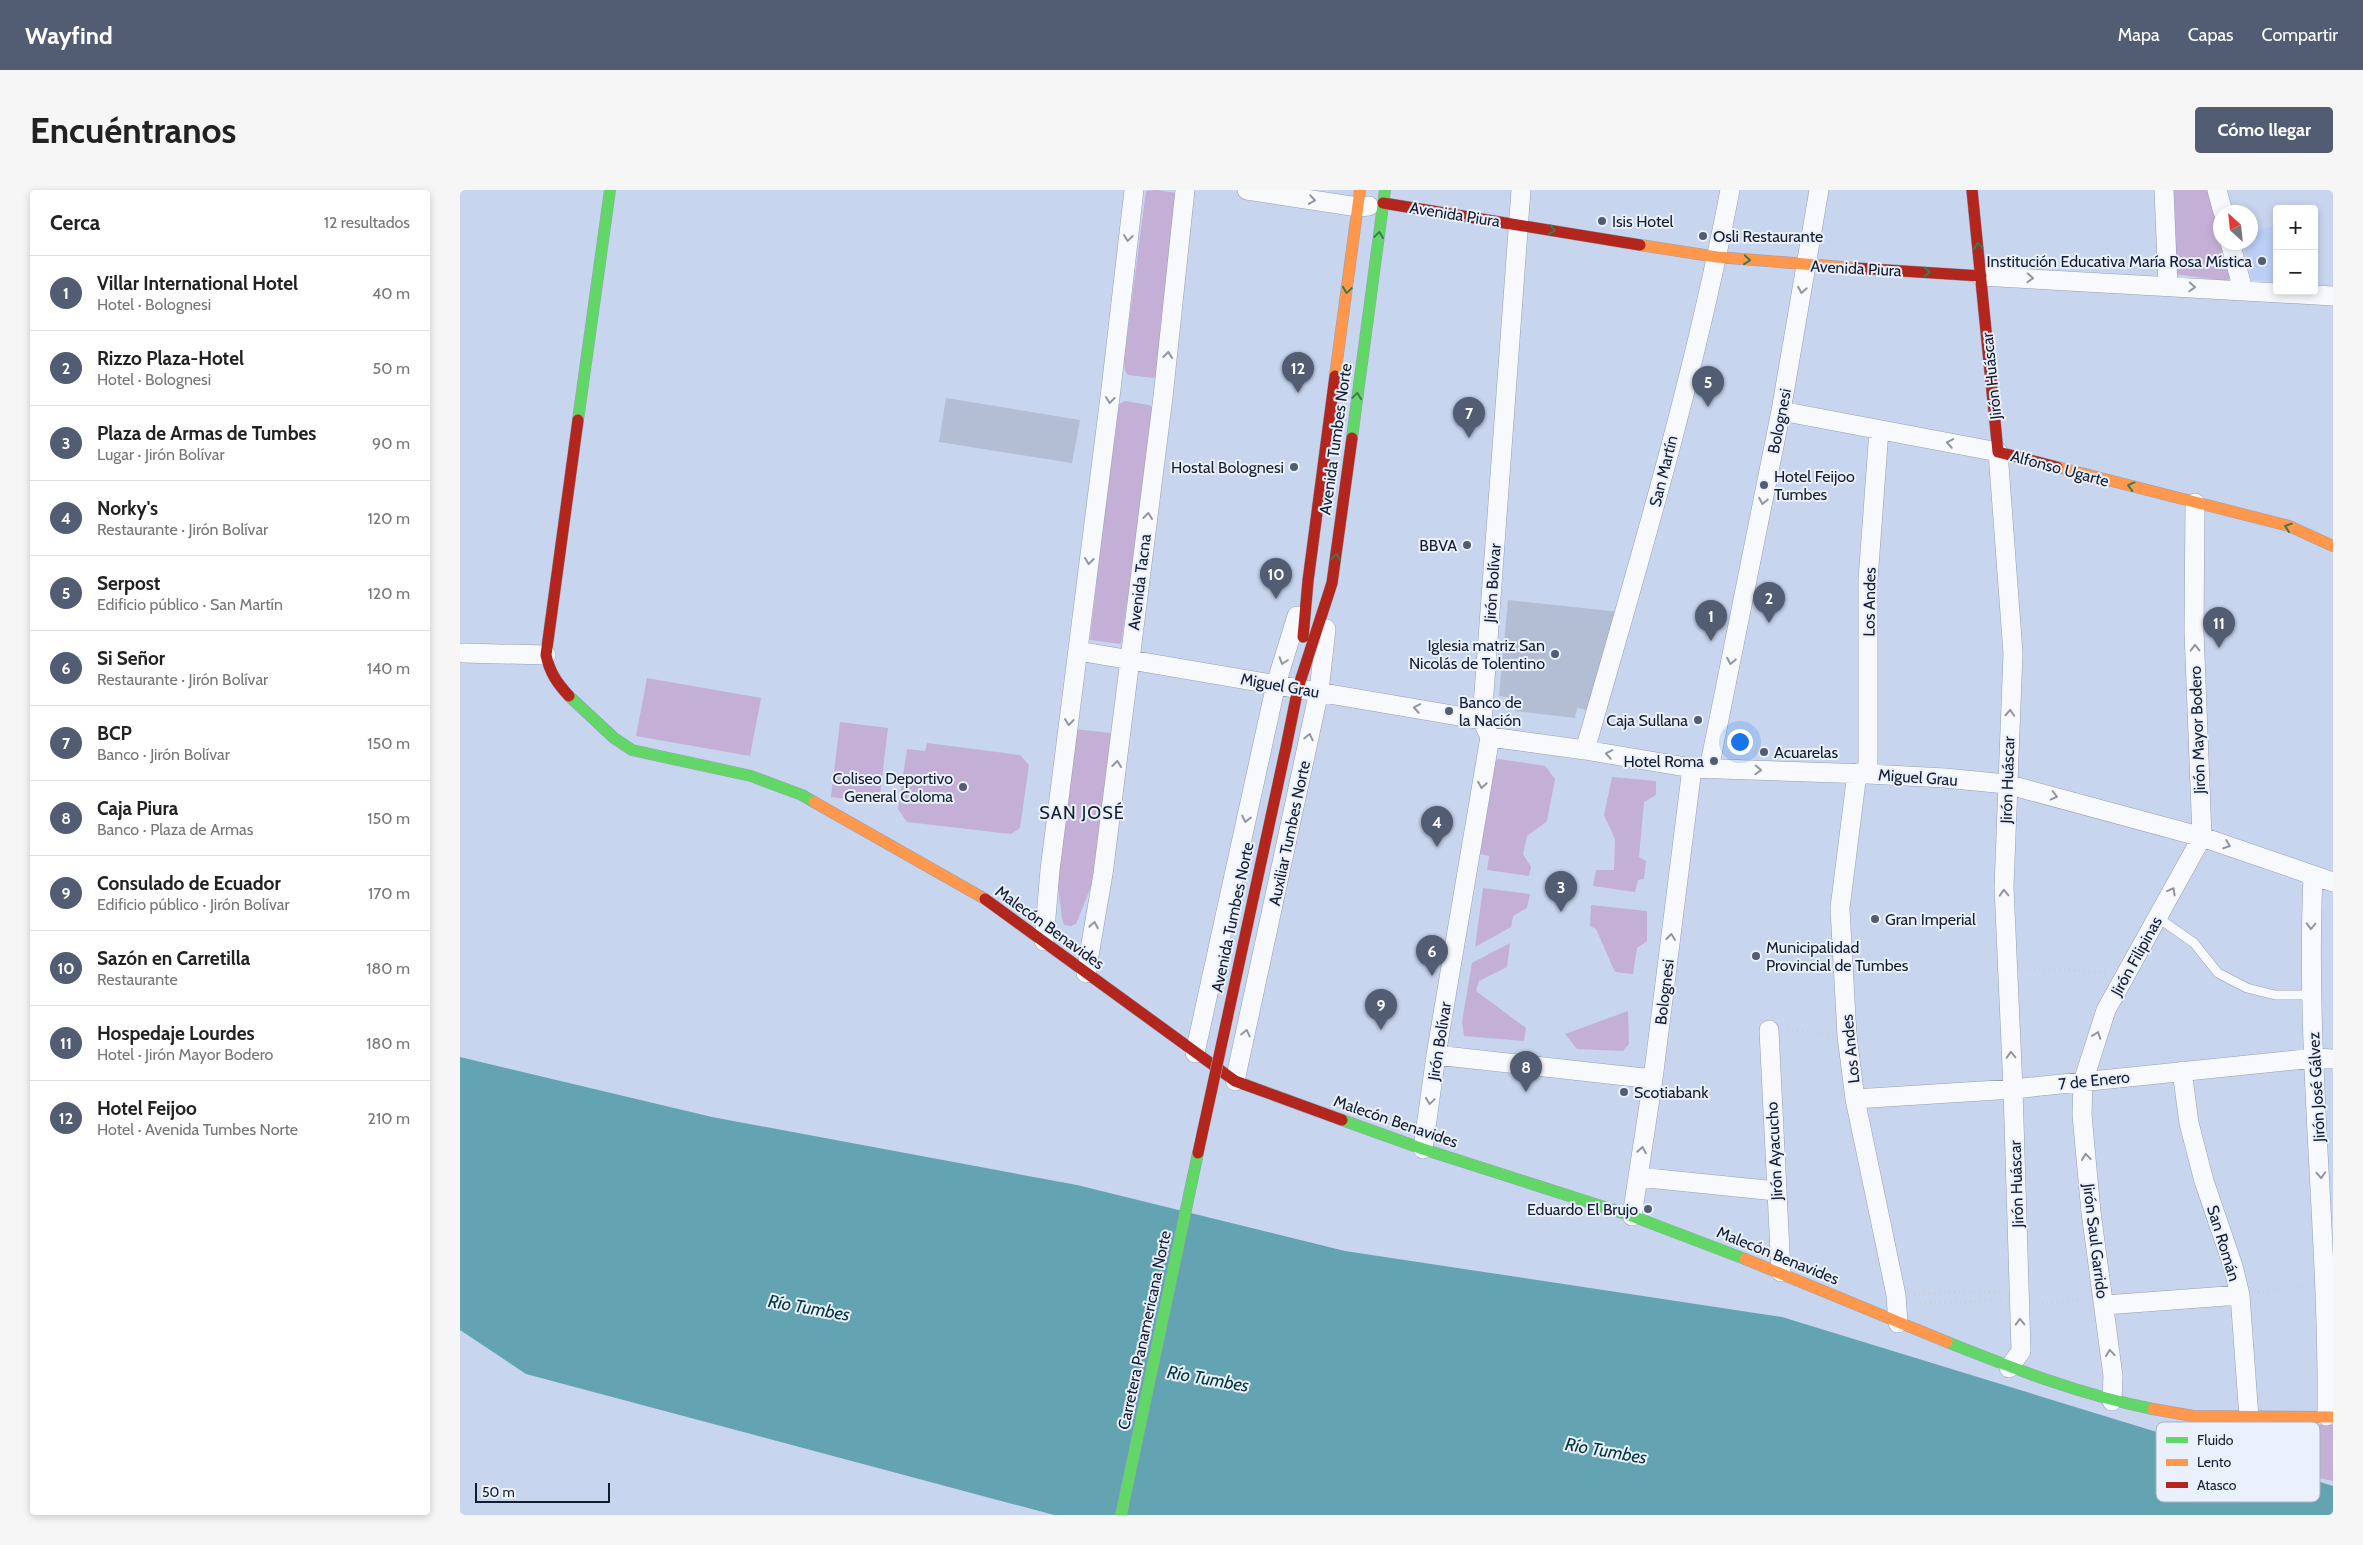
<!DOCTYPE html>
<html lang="es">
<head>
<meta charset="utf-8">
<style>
	body { margin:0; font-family:Cabin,sans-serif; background:#f6f6f6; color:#222 }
	.controls { position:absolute; right:15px; top:15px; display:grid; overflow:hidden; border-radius:5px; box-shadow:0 2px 8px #0003 }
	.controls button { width:45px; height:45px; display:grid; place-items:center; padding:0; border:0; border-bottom:1px solid #e0e0e0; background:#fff; color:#222; font:25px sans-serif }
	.compass { position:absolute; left:1753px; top:15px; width:45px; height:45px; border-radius:50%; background:#fff; box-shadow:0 2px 8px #0003; rotate:333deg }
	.scale { position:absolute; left:15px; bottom:12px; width:135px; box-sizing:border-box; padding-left:5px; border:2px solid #131d32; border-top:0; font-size:14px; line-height:18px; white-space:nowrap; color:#131d32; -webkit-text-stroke:4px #eaf0fc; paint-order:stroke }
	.you { position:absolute; left:1279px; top:551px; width:18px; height:18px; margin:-12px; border:4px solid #fff; border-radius:50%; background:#1a73e8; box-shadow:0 0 0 8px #1a73e833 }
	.badge { display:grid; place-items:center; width:32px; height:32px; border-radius:50%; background:#525d74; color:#fff; font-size:16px; font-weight:700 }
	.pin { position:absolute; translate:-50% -41px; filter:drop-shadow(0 1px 2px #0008) }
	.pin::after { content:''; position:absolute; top:26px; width:18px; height:15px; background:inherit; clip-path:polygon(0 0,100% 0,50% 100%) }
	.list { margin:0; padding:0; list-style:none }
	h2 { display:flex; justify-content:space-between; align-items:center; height:65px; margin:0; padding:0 20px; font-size:21px }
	h2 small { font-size:16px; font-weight:400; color:#767676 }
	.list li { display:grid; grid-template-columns:32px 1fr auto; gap:15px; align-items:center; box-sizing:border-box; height:75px; padding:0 20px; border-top:1px solid #e0e0e0 }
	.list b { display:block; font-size:19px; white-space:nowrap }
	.list p { margin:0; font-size:16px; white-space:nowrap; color:#767676 }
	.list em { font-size:16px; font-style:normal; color:#767676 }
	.map { position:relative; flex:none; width:1873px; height:1325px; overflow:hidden; border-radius:5px }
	header { display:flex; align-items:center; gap:30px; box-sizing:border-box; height:70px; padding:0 25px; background:#525d74; color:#fff }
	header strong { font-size:24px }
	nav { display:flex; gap:28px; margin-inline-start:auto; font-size:18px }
	.intro { display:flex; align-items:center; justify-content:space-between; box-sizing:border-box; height:120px; padding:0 30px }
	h1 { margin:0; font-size:35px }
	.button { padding:12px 22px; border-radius:5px; background:#525d74; color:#fff; font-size:18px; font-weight:700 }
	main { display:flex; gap:30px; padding:0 30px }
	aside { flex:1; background:#fff; border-radius:5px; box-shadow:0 2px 8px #0003 }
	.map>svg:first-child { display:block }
	.built { fill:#bbcef6 }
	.green { fill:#c4afd7 }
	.water { fill:#64a4b2 }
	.building { fill:#b3bed5 }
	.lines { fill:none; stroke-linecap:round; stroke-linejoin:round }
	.lane-casing { stroke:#95a0b5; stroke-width:10 }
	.street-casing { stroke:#95a0b5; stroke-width:20 }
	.fast-casing { stroke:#95a0b5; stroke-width:12 }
	.slow-casing { stroke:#95a0b5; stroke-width:12 }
	.jam-casing { stroke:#95a0b5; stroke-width:12 }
	.path { stroke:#cbced6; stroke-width:3; stroke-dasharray:1 4; stroke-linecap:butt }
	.lane { stroke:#f7f9fd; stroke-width:9 }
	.street { stroke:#f7f9fd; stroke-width:19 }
	.fast { stroke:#63d668; stroke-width:11 }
	.slow { stroke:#ff974d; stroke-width:11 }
	.jam { stroke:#b3261e; stroke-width:11 }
	.jam-bridge-casing { stroke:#afb6c5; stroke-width:12; stroke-linecap:butt }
	.jam-bridge { stroke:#b3261e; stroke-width:11 }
	.oneway { stroke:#9096a2 }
	.oneway2 { stroke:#3b7a4d }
	.poi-dot { fill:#525d74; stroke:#eaf0fc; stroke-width:2 }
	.labels { text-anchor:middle; stroke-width:4; stroke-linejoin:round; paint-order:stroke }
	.street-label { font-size:16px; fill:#131d32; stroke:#eaf0fc }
	.poi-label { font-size:16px; fill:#131d32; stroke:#eaf0fc; text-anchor:start }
	.neighbourhood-label { font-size:18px; letter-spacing:1px; fill:#131d32; stroke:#eaf0fc }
	.water-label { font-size:18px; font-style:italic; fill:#00363c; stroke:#eaf0fc }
	.key { fill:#eaf0fc; stroke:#aab1bf; stroke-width:1 }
	.key-label { font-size:14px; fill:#131d32 }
</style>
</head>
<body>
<header>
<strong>Wayfind</strong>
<nav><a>Mapa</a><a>Capas</a><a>Compartir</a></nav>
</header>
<div class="intro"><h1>Encuéntranos</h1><a class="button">Cómo llegar</a></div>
<main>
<aside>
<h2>Cerca<small>12 resultados</small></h2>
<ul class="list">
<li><span class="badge">1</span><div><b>Villar International Hotel</b><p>Hotel · Bolognesi</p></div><em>40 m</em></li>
<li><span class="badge">2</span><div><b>Rizzo Plaza-Hotel</b><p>Hotel · Bolognesi</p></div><em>50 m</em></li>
<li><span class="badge">3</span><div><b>Plaza de Armas de Tumbes</b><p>Lugar · Jirón Bolívar</p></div><em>90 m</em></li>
<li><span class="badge">4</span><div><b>Norky's</b><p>Restaurante · Jirón Bolívar</p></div><em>120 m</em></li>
<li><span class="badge">5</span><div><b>Serpost</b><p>Edificio público · San Martín</p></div><em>120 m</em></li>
<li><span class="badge">6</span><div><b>Si Señor</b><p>Restaurante · Jirón Bolívar</p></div><em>140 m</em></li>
<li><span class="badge">7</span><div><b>BCP</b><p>Banco · Jirón Bolívar</p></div><em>150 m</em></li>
<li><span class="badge">8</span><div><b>Caja Piura</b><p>Banco · Plaza de Armas</p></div><em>150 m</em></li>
<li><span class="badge">9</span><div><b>Consulado de Ecuador</b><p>Edificio público · Jirón Bolívar</p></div><em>170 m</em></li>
<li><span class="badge">10</span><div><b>Sazón en Carretilla</b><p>Restaurante</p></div><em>180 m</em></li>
<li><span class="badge">11</span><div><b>Hospedaje Lourdes</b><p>Hotel · Jirón Mayor Bodero</p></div><em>180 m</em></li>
<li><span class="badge">12</span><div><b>Hotel Feijoo</b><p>Hotel · Avenida Tumbes Norte</p></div><em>210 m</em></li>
</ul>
</aside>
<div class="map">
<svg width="1873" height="1325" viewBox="0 0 1873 1325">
	<rect width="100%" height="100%" fill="#c8d5ef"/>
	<path class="built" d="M1817 35V91L1792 90 1783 53 1790 52 1791 42Z"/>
	<path class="green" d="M697 0 717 3 699 185 694 188 668 185 665 181 664 170 686 1Z
		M1713 0H1748L1760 44V52L1763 53 1773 87 1766 91 1714 84Z
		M665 211 689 215 693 218 694 225 661 454 630 450 656 220 659 214Z
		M187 488 301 508 290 566 176 546Z
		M380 532 428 538 419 613 371 607Z
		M614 539 651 543 634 689 616 734 611 736 604 735 602 728 596 682Z
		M467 553 560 565 569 575 560 638 551 644 447 632 438 619 447 559 465 561Z
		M1039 569 1085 576 1095 589 1087 631 1067 646 1063 664 1071 677 1069 686 1027 680 1029 666 1016 663 1035 570Z
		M1152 587 1196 591V605L1184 612 1179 667 1186 671 1184 689 1178 690 1175 702 1133 696 1136 680H1154L1155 649 1144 625Z
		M1023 698 1070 704 1067 718 1053 726 1051 737 1015 757Z
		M1131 715 1187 721V751L1177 758 1173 784 1155 782 1136 739 1130 736Z
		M1050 753 1047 777 1019 791 1016 801 1066 838 1064 851 1004 846 1002 832 1012 773Z
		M1168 821 1169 854 1163 861 1117 859 1105 844Z
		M1801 1232 1873 1235V1291L1781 1271Z"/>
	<path class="water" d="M0 867 252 927 617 995 885 1061 1322 1127 1873 1296V1325H594L66 1184 0 1140Z"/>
	<path class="building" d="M486 208 620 230 612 273 479 252Z
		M1048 410 1160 422 1132 521 1117 518 1115 528 1055 521 1056 509 1039 506Z"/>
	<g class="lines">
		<defs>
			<path id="lane" d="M1697 727 1734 753 1758 783 1787 798 1815 805H1853"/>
			<path id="street" d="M787 0 898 17 909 16
				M1704 0 1708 96
				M1757 0 1763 22
				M1770 52 1783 100
				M1521 86 1873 106
				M1321 221 1538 262 1553 463 1544 697 1553 899 1561 1161 1549 1178
				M618 461 1022 530
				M3 463 86 465
				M1030 547 1125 560 1232 578 1408 584 1485 588 1546 594 1742 647 1873 692
				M1125 560C1178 375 1234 189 1270 0
				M1249 579 1321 221 1359 0
				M1397 583 1380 718 1387 846 1395 909 1436 1105 1438 1133
				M1408 584V390L1419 240
				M1853 687C1845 867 1869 1046 1867 1226
				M584 751 590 680 651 199 674 0
				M626 783 643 684 703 207 725 0
				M1309 840 1321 1082
				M735 863 816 494 837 426
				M976 865 1193 889
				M1722 881 1729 933 1744 991 1773 1076 1780 1105 1789 1228
				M775 891 859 501 866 439
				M1395 909 1553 899 1855 868 1873 869
				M963 959 976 865 1030 547 1022 530 1061 0
				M1178 987 1316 1001
				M1172 1026 1193 889 1232 578
				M1645 1115 1780 1105
				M1652 1211 1653 1186 1631 1022 1622 925 1623 892 1646 820 1742 647 1734 441 1735 313"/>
			<path id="fast" d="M118 230 150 0
				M892 248 925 0
				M109 506 154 548 172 560 291 586 342 605 354 612
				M882 930 963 959 1172 1026 1285 1069
				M1487 1152C1555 1179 1621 1205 1693 1219
				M661 1325 738 963"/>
			<path id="slow" d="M1180 55 1257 67 1395 78
				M875 186 900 0
				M1597 277 1829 336 1873 356
				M354 612 525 709
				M1285 1069 1487 1152
				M1693 1219 1733 1226 1873 1227"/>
			<path id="jam" d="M1512 0 1538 262 1597 277
				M923 13 1180 55
				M1395 78 1521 86
				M843 447 848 391 875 186
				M109 506C97 493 90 483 86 465L118 230
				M826 557 838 498 872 393 892 248
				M525 709 775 891 882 930"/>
		</defs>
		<use href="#lane" class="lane-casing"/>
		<use href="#street" class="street-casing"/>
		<use href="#fast" class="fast-casing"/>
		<use href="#slow" class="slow-casing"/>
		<use href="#jam" class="jam-casing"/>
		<path class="path" d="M1564 778 1647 782
			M1327 840 1371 844
			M1798 1102 1848 1096
			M1454 1104 1543 1101
			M1455 1114 1543 1110
			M1577 1114 1626 1110"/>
		<use href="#lane" class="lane"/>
		<use href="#street" class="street"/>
		<use href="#fast" class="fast"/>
		<use href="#slow" class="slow"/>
		<use href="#jam" class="jam"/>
		<defs>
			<path id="jam-bridge" d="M738 963 826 557"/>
		</defs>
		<use href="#jam-bridge" class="jam-bridge-casing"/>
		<use href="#jam-bridge" class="jam-bridge"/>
	</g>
	<defs><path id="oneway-chevron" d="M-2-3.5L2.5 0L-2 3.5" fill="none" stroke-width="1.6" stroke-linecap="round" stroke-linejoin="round" transform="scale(1.25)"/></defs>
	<g class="oneway">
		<use href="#oneway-chevron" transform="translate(852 10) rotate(9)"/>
		<use href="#oneway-chevron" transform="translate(668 48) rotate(97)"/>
		<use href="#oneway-chevron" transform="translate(1570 88) rotate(3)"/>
		<use href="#oneway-chevron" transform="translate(1732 97) rotate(3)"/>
		<use href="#oneway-chevron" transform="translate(1342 100) rotate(100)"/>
		<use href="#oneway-chevron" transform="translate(708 165) rotate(-84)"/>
		<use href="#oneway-chevron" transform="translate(650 210) rotate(97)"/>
		<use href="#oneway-chevron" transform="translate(1490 253) rotate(-170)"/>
		<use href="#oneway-chevron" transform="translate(1303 311) rotate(101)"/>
		<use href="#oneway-chevron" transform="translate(688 326) rotate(-83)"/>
		<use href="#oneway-chevron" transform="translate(629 371) rotate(97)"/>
		<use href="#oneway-chevron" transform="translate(1735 458) rotate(-91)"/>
		<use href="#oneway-chevron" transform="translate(823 471) rotate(108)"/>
		<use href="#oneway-chevron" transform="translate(1271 471) rotate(101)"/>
		<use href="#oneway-chevron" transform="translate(957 518) rotate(-170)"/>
		<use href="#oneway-chevron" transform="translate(1550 523) rotate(-87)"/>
		<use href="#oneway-chevron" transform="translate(609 532) rotate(97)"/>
		<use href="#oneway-chevron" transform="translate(849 547) rotate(-78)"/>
		<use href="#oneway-chevron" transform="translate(1149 564) rotate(-170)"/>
		<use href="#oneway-chevron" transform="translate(657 574) rotate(-83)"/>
		<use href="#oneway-chevron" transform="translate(1298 580) rotate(2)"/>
		<use href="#oneway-chevron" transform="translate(1022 595) rotate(99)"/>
		<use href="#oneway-chevron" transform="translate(1594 606) rotate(14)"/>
		<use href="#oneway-chevron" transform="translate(786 629) rotate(102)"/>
		<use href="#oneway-chevron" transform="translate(1767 655) rotate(20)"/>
		<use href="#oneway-chevron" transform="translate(1712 701) rotate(-61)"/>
		<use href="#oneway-chevron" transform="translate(1544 703) rotate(-92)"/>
		<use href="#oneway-chevron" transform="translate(634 735) rotate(-80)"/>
		<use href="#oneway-chevron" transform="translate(1851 736) rotate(92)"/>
		<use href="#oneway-chevron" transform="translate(1211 747) rotate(-83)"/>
		<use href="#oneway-chevron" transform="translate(786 843) rotate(-78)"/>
		<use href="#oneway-chevron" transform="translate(1637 845) rotate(-70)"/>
		<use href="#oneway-chevron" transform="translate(1551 865) rotate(-92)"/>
		<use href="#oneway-chevron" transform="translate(970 911) rotate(98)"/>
		<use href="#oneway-chevron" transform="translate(1182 960) rotate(-81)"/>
		<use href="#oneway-chevron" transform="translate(1626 967) rotate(-96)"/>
		<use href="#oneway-chevron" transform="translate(1861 985) rotate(87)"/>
		<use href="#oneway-chevron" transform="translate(1560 1132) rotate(-92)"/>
		<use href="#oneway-chevron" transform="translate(1650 1163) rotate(-97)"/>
	</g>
	<g class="oneway2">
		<use href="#oneway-chevron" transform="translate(1092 40) rotate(10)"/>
		<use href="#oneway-chevron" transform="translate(919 45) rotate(-82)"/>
		<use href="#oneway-chevron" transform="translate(1518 56) rotate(-96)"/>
		<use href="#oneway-chevron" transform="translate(1287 70) rotate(5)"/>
		<use href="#oneway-chevron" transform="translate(1467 82) rotate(3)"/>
		<use href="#oneway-chevron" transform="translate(887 100) rotate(98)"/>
		<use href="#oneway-chevron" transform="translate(897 206) rotate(-82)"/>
		<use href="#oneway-chevron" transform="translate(1671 296) rotate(-165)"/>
		<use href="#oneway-chevron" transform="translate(1828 337) rotate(-161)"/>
		<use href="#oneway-chevron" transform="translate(876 367) rotate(-82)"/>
	</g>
	<g class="poi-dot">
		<circle cx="1142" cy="31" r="5"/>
		<circle cx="1243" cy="46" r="5"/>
		<circle cx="1802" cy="71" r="5"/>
		<circle cx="834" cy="277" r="5"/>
		<circle cx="1304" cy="295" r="5"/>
		<circle cx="1007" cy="355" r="5"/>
		<circle cx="1095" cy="464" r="5"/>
		<circle cx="989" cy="521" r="5"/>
		<circle cx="1238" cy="530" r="5"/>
		<circle cx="1304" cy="562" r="5"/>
		<circle cx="1254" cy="571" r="5"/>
		<circle cx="503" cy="597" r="5"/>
		<circle cx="1415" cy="729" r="5"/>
		<circle cx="1296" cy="766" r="5"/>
		<circle cx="1164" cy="902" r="5"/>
		<circle cx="1188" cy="1019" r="5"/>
	</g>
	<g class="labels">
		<g class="street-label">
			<text transform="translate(995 24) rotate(9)" y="6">Avenida Piura</text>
			<text transform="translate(1396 78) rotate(3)" y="6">Avenida Piura</text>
			<text transform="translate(1531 186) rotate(-96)" y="6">Jirón Huáscar</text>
			<text transform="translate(1319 231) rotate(-79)" y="6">Bolognesi</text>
			<text transform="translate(875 249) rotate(-82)" y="6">Avenida Tumbes Norte</text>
			<text transform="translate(1600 278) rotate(15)" y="6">Alfonso Ugarte</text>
			<text transform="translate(1203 281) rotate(-76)" y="6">San Martín</text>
			<text transform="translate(679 392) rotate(-83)" y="6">Avenida Tacna</text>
			<text transform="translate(1032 393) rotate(-86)" y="6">Jirón Bolívar</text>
			<text transform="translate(1409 412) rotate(-89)" y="6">Los Andes</text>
			<text transform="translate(820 495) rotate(10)" y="6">Miguel Grau</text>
			<text transform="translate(1737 540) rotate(-92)" y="6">Jirón Mayor Bodero</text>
			<text transform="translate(1458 587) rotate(4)" y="6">Miguel Grau</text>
			<text transform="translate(1547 590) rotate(-88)" y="6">Jirón Huáscar</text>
			<text transform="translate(829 643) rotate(-78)" y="6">Auxiliar Tumbes Norte</text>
			<text transform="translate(772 727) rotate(-78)" y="6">Avenida Tumbes Norte</text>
			<text transform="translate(590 737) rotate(36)" y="6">Malecón Benavides</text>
			<text transform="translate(1676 766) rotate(-61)" y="6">Jirón Filipinas</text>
			<text transform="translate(1204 802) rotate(-83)" y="6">Bolognesi</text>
			<text transform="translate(979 851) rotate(-81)" y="6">Jirón Bolívar</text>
			<text transform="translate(1390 859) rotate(-96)" y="6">Los Andes</text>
			<text transform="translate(1634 890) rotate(-6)" y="6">7 de Enero</text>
			<text transform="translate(1856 897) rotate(-93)" y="6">Jirón José Gálvez</text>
			<text transform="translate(936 931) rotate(19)" y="6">Malecón Benavides</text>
			<text transform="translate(1314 961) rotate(-93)" y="6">Jirón Ayacucho</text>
			<text transform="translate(1556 994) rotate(-92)" y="6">Jirón Huáscar</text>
			<text transform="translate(1636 1051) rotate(83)" y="6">Jirón Saul Garrido</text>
			<text transform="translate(1764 1053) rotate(73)" y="6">San Román</text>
			<text transform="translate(1318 1065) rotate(22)" y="6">Malecón Benavides</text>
			<text transform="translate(684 1140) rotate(-78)" y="6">Carretera Panamericana Norte</text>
		</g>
		<g class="poi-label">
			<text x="1152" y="37">Isis Hotel</text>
			<text x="1253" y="52">Osli Restaurante</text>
			<text x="1792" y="77" text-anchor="end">Institución Educativa María Rosa Mística</text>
			<text x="824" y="283" text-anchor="end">Hostal Bolognesi</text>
			<text x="1314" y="292">Hotel Feijoo<tspan x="1314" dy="18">Tumbes</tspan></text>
			<text x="997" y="361" text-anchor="end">BBVA</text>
			<text x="1085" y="461" text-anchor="end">Iglesia matriz San<tspan x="1085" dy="18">Nicolás de Tolentino</tspan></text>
			<text x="999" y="518">Banco de<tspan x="999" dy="18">la Nación</tspan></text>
			<text x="1228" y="536" text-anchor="end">Caja Sullana</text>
			<text x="1314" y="568">Acuarelas</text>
			<text x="1244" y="577" text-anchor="end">Hotel Roma</text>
			<text x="493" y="594" text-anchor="end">Coliseo Deportivo<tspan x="493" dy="18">General Coloma</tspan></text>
			<text x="1425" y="735">Gran Imperial</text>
			<text x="1306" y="763">Municipalidad<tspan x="1306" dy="18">Provincial de Tumbes</tspan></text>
			<text x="1174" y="908">Scotiabank</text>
			<text x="1178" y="1025" text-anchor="end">Eduardo El Brujo</text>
		</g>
		<g class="neighbourhood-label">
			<text x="622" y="629">SAN JOSÉ</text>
		</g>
		<g class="water-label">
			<text transform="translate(349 1118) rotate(10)" y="6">Río Tumbes</text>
			<text transform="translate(748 1189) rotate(10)" y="6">Río Tumbes</text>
			<text transform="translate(1146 1261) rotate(10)" y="6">Río Tumbes</text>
		</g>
	</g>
	<rect x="1696" y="1232" width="164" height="80" rx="8" class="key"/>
	<rect x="1706" y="1247" width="22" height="6" fill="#63d668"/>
	<rect x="1706" y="1269" width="22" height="7" fill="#ff974d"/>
	<rect x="1706" y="1292" width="22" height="6" fill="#b3261e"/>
	<g class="key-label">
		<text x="1737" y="1255">Fluido</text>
		<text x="1737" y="1277">Lento</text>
		<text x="1737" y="1300">Atasco</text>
	</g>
</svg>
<div class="controls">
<button>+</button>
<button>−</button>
</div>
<svg class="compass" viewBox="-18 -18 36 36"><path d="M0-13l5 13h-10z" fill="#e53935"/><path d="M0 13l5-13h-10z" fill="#767676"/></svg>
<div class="scale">50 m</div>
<div class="you"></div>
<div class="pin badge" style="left:1251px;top:451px">1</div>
<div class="pin badge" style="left:1309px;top:433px">2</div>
<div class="pin badge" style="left:1101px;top:722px">3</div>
<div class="pin badge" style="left:977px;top:657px">4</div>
<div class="pin badge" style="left:1248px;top:217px">5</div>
<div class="pin badge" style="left:972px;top:786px">6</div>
<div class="pin badge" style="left:1009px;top:248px">7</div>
<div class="pin badge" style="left:1066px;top:902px">8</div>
<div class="pin badge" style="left:921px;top:840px">9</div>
<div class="pin badge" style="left:816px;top:409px">10</div>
<div class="pin badge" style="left:1759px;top:458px">11</div>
<div class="pin badge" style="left:838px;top:203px">12</div>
</div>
</main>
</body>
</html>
